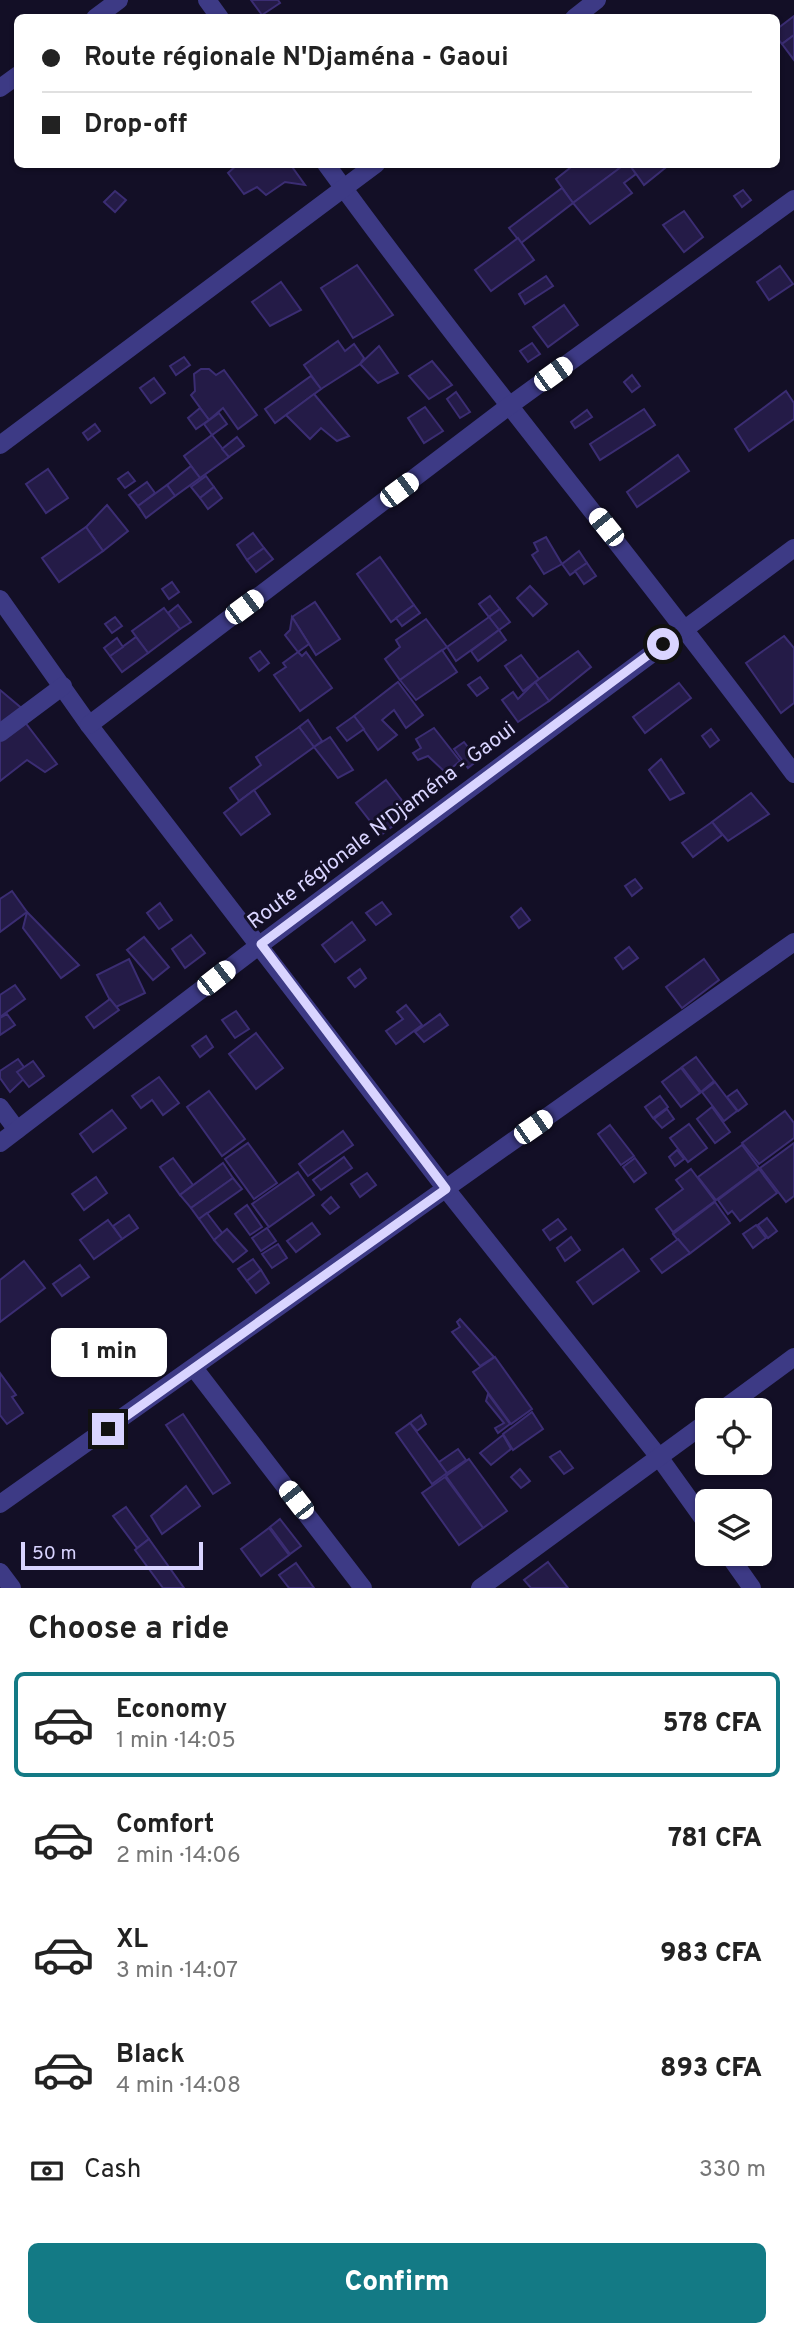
<!DOCTYPE html>
<html lang="en">
<head>
<meta charset="utf-8">
<style>
	:root { --surface:#fff; --page:#f2f2f2; --text:#222; --muted:#767676; --line:#e0e0e0; --accent:#137a85 }
	body { margin:0; font-family:Overpass,sans-serif; background:var(--page); color:var(--text); height:100vh; display:flex; flex-direction:column; font-size:26px; white-space:nowrap }
	* { box-sizing:border-box; margin:0 }
	p { font-size:23px; color:var(--muted) }
	.icon { flex:none; width:38px; height:38px; fill:none; stroke:currentColor; stroke-width:2; stroke-linecap:round; stroke-linejoin:round }
	.map { position:relative; height:1588px; overflow:hidden }
	.side { display:flex; flex-direction:column; background:var(--surface); flex:1 }
	.side>* { flex:none }
	.banner { position:absolute; left:14px; top:14px; width:766px; height:154px; border-radius:10px; box-shadow:0 2px 5px #0004; display:grid; align-content:center; height:154px; padding:0 28px; background:var(--surface) }
	.fabs { position:absolute; left:695px; top:1398px; display:grid; gap:14px }
	.fabs a { display:grid; place-items:center; width:77px; height:77px; border-radius:10px; background:var(--surface); box-shadow:0 2px 5px #0004; font-size:35px }
	.scale { position:absolute; left:21px; bottom:18px; width:182px; box-sizing:border-box; padding-left:7px; border:4px solid #d9d4ff; border-top:0; font-size:19px; line-height:24px; white-space:nowrap; color:#d9d4ff; -webkit-text-stroke:5px #130f26; paint-order:stroke }
	.end { position:absolute; width:32px; height:32px; margin:-16px; border:9px solid #d9d4ff; background:#111; box-shadow:0 0 0 4px #111 }
	.from { border-radius:50% }
	.bubble { position:absolute; height:49px; border-radius:10px; background:var(--surface); box-shadow:0 2px 5px #0004; font-size:23px; font-weight:800; line-height:49px; text-align:center }
	.car { position:absolute; width:21px; height:42px; margin:-21px -10px; border-radius:9px; box-shadow:0 0 5px 2px #0007; background:linear-gradient(#fff 24%,#345 0 40%,#fff 0 76%,#345 0 86%,#fff 0) }
	.banner b { display:flex; align-items:center; gap:24px; height:66px; font-size:26px }
	.banner b+b { border-top:2px solid var(--line) }
	.banner i { width:18px; height:18px; background:var(--text) }
	ul { padding:0; list-style:none }
	li { display:flex; align-items:center; gap:21px; height:105px; margin:0 14px 10px; padding:0 14px; border:4px solid transparent; border-radius:10px }
	li div { flex:1 }
	li b { display:block; font-size:26px }
	li em { font-style:normal; font-weight:800 }
	li.on { border-color:var(--accent) }
	li>.icon { width:63px; height:63px; stroke-width:1.5 }
	h2 { padding:0 28px; font-size:32px; line-height:84px }
	.pay { display:flex; align-items:center; gap:18px; height:77px; padding:0 28px; font-size:26px }
	.pay p { margin-inline-start:auto }
	.action { display:flex; gap:14px; margin-top:auto; padding:14px 28px }
	.action a { flex:1; height:80px; border-radius:10px; background:var(--accent); color:#fff; font-size:28px; font-weight:800; line-height:80px; text-align:center }
	.map>svg:first-child { display:block }
	.building { fill:#241b47; stroke:#3b2d73; stroke-width:2 }
	.lines { fill:none; stroke-linecap:round; stroke-linejoin:round }
	.minor { stroke:#3d3a85; stroke-width:18 }
	.route { stroke:#d9d4ff; stroke-width:9 }
	.labels { text-anchor:middle; dominant-baseline:central; stroke-width:6; stroke-linejoin:round; paint-order:stroke }
	.street-label { font-size:21px; fill:#d9d4ff; stroke:#130f26 }
</style>
</head>
<body>
<div class="map">
<svg width="794" height="1588" viewBox="0 0 794 1588">
	<rect width="100%" height="100%" fill="#130f26"/>
	<g class="building">
		<polygon points="251,0 278,0 280,3 262,15"/>
		<polygon points="794,16 794,35 782,44 777,38 777,29"/>
		<polygon points="794,35 794,60 782,44"/>
		<polygon points="238,164 290,164 305,185 285,182 266,195 257,187 244,194 228,173"/>
		<polygon points="575,164 616,164 619,169 573,203 556,179"/>
		<polygon points="625,164 629,164 636,174 624,183 632,193 590,224 573,203"/>
		<polygon points="629,164 670,164 644,185"/>
		<polygon points="562,188 573,203 521,243 509,228"/>
		<polygon points="743,190 751,200 742,207 734,196"/>
		<polygon points="115,191 126,200 115,212 104,202"/>
		<polygon points="684,211 703,237 684,252 663,225"/>
		<polygon points="518,238 534,260 491,291 475,270"/>
		<polygon points="357,265 393,315 353,338 321,288"/>
		<polygon points="780,266 793,284 769,300 757,282"/>
		<polygon points="546,276 553,286 525,304 519,294"/>
		<polygon points="281,282 301,310 270,326 252,302"/>
		<polygon points="564,305 578,325 548,347 533,327"/>
		<polygon points="338,341 345,351 354,344 364,358 360,364 321,389 304,365"/>
		<polygon points="532,343 540,354 528,362 520,351"/>
		<polygon points="379,346 398,373 378,383 360,364"/>
		<polygon points="184,357 190,365 176,375 170,366"/>
		<polygon points="432,361 452,385 429,399 409,376"/>
		<polygon points="201,369 209,369 216,375 224,370 257,415 238,429 223,408 209,420 191,395 195,391 194,374"/>
		<polygon points="632,375 640,386 632,392 624,382"/>
		<polygon points="311,376 321,389 275,423 265,409"/>
		<polygon points="154,378 165,393 151,403 140,388"/>
		<polygon points="786,391 794,403 794,419 749,451 735,429"/>
		<polygon points="456,392 470,412 460,418 447,399"/>
		<polygon points="314,394 349,436 337,441 321,428 310,439 286,415"/>
		<polygon points="425,407 443,431 424,443 408,418"/>
		<polygon points="200,408 209,420 196,429 188,418"/>
		<polygon points="644,409 655,425 600,460 590,444"/>
		<polygon points="587,410 592,417 575,428 571,422"/>
		<polygon points="219,413 227,424 212,435 204,424"/>
		<polygon points="95,424 100,431 88,440 83,433"/>
		<polygon points="212,435 229,457 200,478 184,456"/>
		<polygon points="237,437 244,446 229,457 222,449"/>
		<polygon points="678,455 689,471 637,507 627,492"/>
		<polygon points="191,466 200,478 175,496 167,485"/>
		<polygon points="48,469 68,498 46,513 26,484"/>
		<polygon points="128,472 135,481 125,488 118,479"/>
		<polygon points="206,476 214,487 200,498 191,487"/>
		<polygon points="147,482 155,493 138,506 129,495"/>
		<polygon points="167,485 175,496 146,518 138,506"/>
		<polygon points="214,487 222,498 208,509 200,498"/>
		<polygon points="107,505 128,531 103,551 86,527"/>
		<polygon points="86,527 103,551 59,582 42,558"/>
		<polygon points="253,533 264,548 247,560 237,545"/>
		<polygon points="546,537 562,564 544,574 532,555 538,551 534,543"/>
		<polygon points="264,548 273,559 256,572 247,560"/>
		<polygon points="579,551 587,563 570,575 562,564"/>
		<polygon points="380,557 414,605 391,622 357,574"/>
		<polygon points="587,563 596,576 584,584 575,571"/>
		<polygon points="172,582 179,592 169,599 162,589"/>
		<polygon points="530,586 547,604 533,616 517,598"/>
		<polygon points="490,596 500,609 489,617 479,604"/>
		<polygon points="315,602 340,639 316,655 292,617"/>
		<polygon points="178,605 191,622 180,629 168,613"/>
		<polygon points="414,605 420,613 402,626 396,618"/>
		<polygon points="164,608 180,629 148,653 132,631"/>
		<polygon points="500,609 510,622 499,630 489,617"/>
		<polygon points="115,617 122,626 112,633 105,624"/>
		<polygon points="292,617 309,644 298,652 285,635 290,630"/>
		<polygon points="489,617 499,630 456,661 447,647"/>
		<polygon points="426,619 447,647 400,680 385,659 400,647 396,640"/>
		<polygon points="499,630 506,640 478,661 471,651"/>
		<polygon points="784,636 794,648 794,703 781,713 746,663"/>
		<polygon points="136,637 148,653 122,672 110,656"/>
		<polygon points="117,638 123,647 110,656 104,648"/>
		<polygon points="442,650 457,672 416,700 400,680"/>
		<polygon points="260,651 269,663 259,671 250,658"/>
		<polygon points="578,651 591,667 549,701 535,682"/>
		<polygon points="298,652 302,656 306,652 332,688 300,711 274,675 286,667 283,663"/>
		<polygon points="521,655 539,679 523,691 505,666"/>
		<polygon points="480,677 488,688 477,696 468,685"/>
		<polygon points="398,682 423,715 406,728 394,710 382,720 397,735 378,750 354,716"/>
		<polygon points="535,682 549,701 518,722 502,700 513,692 518,699"/>
		<polygon points="679,683 691,698 645,733 633,717"/>
		<polygon points="0,690 25,711 21,717 57,764 45,772 27,760 0,781"/>
		<polygon points="354,716 364,729 347,741 337,728"/>
		<polygon points="308,720 322,741 314,747 299,727"/>
		<polygon points="299,727 314,747 239,801 230,788 261,765 256,757"/>
		<polygon points="434,728 460,761 446,773 428,756 418,760 413,753 421,748 416,739"/>
		<polygon points="711,729 719,740 710,747 702,736"/>
		<polygon points="330,737 353,770 338,778 314,747"/>
		<polygon points="464,742 478,760 468,768 454,749"/>
		<polygon points="661,759 684,793 670,800 649,770"/>
		<polygon points="386,780 411,812 381,835 356,803"/>
		<polygon points="254,790 270,814 241,835 224,813"/>
		<polygon points="751,793 769,814 728,841 712,822"/>
		<polygon points="712,822 722,835 693,857 682,843"/>
		<polygon points="635,879 642,888 632,896 625,886"/>
		<polygon points="12,891 27,912 0,932 0,899"/>
		<polygon points="382,902 391,914 376,925 366,913"/>
		<polygon points="160,903 172,920 159,929 147,913"/>
		<polygon points="521,908 530,920 519,928 511,917"/>
		<polygon points="27,912 79,965 61,978 23,928"/>
		<polygon points="352,922 365,940 335,962 322,945"/>
		<polygon points="191,935 205,953 185,968 172,949"/>
		<polygon points="144,937 169,967 153,980 127,950"/>
		<polygon points="629,947 638,958 623,969 615,958"/>
		<polygon points="129,959 145,993 114,1008 97,975"/>
		<polygon points="704,959 719,980 682,1008 666,987"/>
		<polygon points="360,969 366,978 355,987 348,978"/>
		<polygon points="15,985 25,999 0,1017 0,995"/>
		<polygon points="110,999 119,1010 94,1028 86,1017"/>
		<polygon points="406,1005 422,1025 396,1044 386,1031 403,1019 397,1012"/>
		<polygon points="236,1011 249,1029 235,1038 222,1020"/>
		<polygon points="7,1014 15,1025 0,1035 0,1018"/>
		<polygon points="440,1014 448,1025 424,1042 415,1032"/>
		<polygon points="256,1033 283,1068 256,1089 229,1054"/>
		<polygon points="206,1036 213,1047 200,1057 192,1046"/>
		<polygon points="696,1057 714,1081 701,1092 682,1067"/>
		<polygon points="18,1059 29,1074 10,1092 0,1078 0,1071"/>
		<polygon points="33,1061 44,1076 29,1087 17,1072"/>
		<polygon points="681,1068 700,1093 681,1107 662,1082"/>
		<polygon points="159,1077 179,1103 163,1115 152,1100 141,1108 132,1096"/>
		<polygon points="715,1082 737,1111 724,1121 702,1092"/>
		<polygon points="737,1090 747,1104 738,1111 727,1097"/>
		<polygon points="209,1091 245,1139 222,1156 187,1107"/>
		<polygon points="660,1096 668,1107 653,1118 645,1107"/>
		<polygon points="712,1107 730,1132 715,1143 697,1119"/>
		<polygon points="667,1109 674,1119 662,1128 654,1119"/>
		<polygon points="112,1110 126,1128 93,1152 80,1134"/>
		<polygon points="785,1111 794,1123 794,1138 759,1164 742,1143"/>
		<polygon points="689,1124 707,1148 688,1162 670,1138"/>
		<polygon points="610,1125 634,1156 621,1165 598,1134"/>
		<polygon points="343,1131 353,1145 308,1176 299,1164"/>
		<polygon points="248,1143 277,1183 254,1199 225,1159"/>
		<polygon points="794,1143 794,1196 786,1202 760,1168"/>
		<polygon points="742,1145 759,1168 716,1200 698,1177"/>
		<polygon points="677,1150 684,1159 675,1166 669,1157"/>
		<polygon points="344,1157 352,1168 321,1190 313,1180"/>
		<polygon points="173,1158 193,1185 180,1195 160,1167"/>
		<polygon points="635,1158 646,1173 634,1182 623,1167"/>
		<polygon points="223,1163 233,1178 191,1208 180,1195"/>
		<polygon points="691,1169 715,1201 673,1232 656,1209 683,1189 676,1180"/>
		<polygon points="759,1169 777,1193 740,1221 732,1211 728,1214 718,1200"/>
		<polygon points="298,1172 314,1195 269,1227 252,1204"/>
		<polygon points="367,1173 376,1185 360,1197 351,1184"/>
		<polygon points="96,1177 107,1193 84,1210 72,1194"/>
		<polygon points="233,1178 242,1189 199,1219 191,1208"/>
		<polygon points="331,1197 339,1207 330,1214 322,1205"/>
		<polygon points="715,1202 730,1223 689,1254 673,1234"/>
		<polygon points="247,1205 262,1227 250,1235 235,1214"/>
		<polygon points="207,1213 223,1234 214,1240 199,1219"/>
		<polygon points="129,1215 138,1228 122,1239 113,1226"/>
		<polygon points="767,1218 777,1231 768,1238 758,1225"/>
		<polygon points="558,1219 566,1229 550,1240 543,1230"/>
		<polygon points="108,1220 122,1239 94,1259 80,1240"/>
		<polygon points="312,1223 320,1234 296,1252 287,1241"/>
		<polygon points="756,1225 766,1238 753,1248 743,1234"/>
		<polygon points="267,1228 276,1241 261,1251 252,1238"/>
		<polygon points="227,1229 247,1251 233,1262 214,1240"/>
		<polygon points="571,1237 580,1250 565,1261 557,1248"/>
		<polygon points="678,1239 690,1253 662,1273 651,1259"/>
		<polygon points="278,1244 287,1258 272,1268 262,1254"/>
		<polygon points="623,1249 639,1271 593,1304 577,1282"/>
		<polygon points="253,1259 261,1270 247,1281 238,1269"/>
		<polygon points="24,1261 45,1288 0,1322 0,1280"/>
		<polygon points="80,1265 89,1277 62,1296 53,1284"/>
		<polygon points="261,1270 269,1283 256,1293 247,1281"/>
		<polygon points="460,1319 494,1357 480,1366 452,1332 460,1327 457,1322"/>
		<polygon points="495,1357 532,1409 511,1424 473,1372"/>
		<polygon points="0,1373 16,1395 12,1397 23,1413 7,1424 0,1415"/>
		<polygon points="488,1394 510,1424 498,1433 495,1428 504,1423 486,1401"/>
		<polygon points="532,1412 543,1429 513,1450 503,1434"/>
		<polygon points="183,1414 230,1483 213,1494 166,1425"/>
		<polygon points="421,1415 426,1424 417,1431 410,1423"/>
		<polygon points="410,1423 447,1473 432,1484 396,1433"/>
		<polygon points="503,1435 511,1449 491,1465 480,1453"/>
		<polygon points="458,1449 466,1460 447,1473 439,1462"/>
		<polygon points="560,1451 573,1468 564,1474 550,1457"/>
		<polygon points="469,1459 507,1511 483,1528 446,1476"/>
		<polygon points="520,1469 530,1481 521,1488 511,1477"/>
		<polygon points="445,1477 483,1528 459,1545 422,1493"/>
		<polygon points="186,1486 200,1506 162,1534 151,1516"/>
		<polygon points="126,1507 149,1539 137,1548 113,1516"/>
		<polygon points="280,1519 301,1546 290,1554 270,1527"/>
		<polygon points="269,1528 289,1555 261,1576 241,1549"/>
		<polygon points="149,1539 184,1588 163,1588 135,1550"/>
		<polygon points="548,1562 568,1588 531,1588 524,1580"/>
		<polygon points="296,1563 314,1588 289,1588 279,1575"/>
	</g>
	<g class="lines">
		<g class="minor">
			<polyline points="207,0 220,18"/>
			<polyline points="95,18 119,0"/>
			<polyline points="574,18 597,0"/>
			<polyline points="0,88 18,75"/>
			<path d="M 326,164 C 477,372 642,568 794,774"/>
			<polyline points="0,445 376,164"/>
			<polyline points="0,599 89,725 446,1189 659,1457 707,1524"/>
			<polyline points="89,725 509,406 794,199"/>
			<polyline points="0,733 63,686"/>
			<polyline points="0,1107 17,1130"/>
			<polyline points="0,1143 261,944 794,548"/>
			<polyline points="194,1368 363,1588"/>
			<polyline points="722,1410 794,1357"/>
			<polyline points="0,1504 794,942"/>
			<polyline points="728,1554 752,1588"/>
			<polyline points="0,1572 12,1588"/>
			<polyline points="480,1588 707,1422"/>
		</g>
	</g>
	<g class="lines">
		<polyline class="route" points="108,1429 446,1189 261,944 663,644"/>
	</g>
	<g class="labels">
		<g class="street-label">
			<text transform="translate(382 826) rotate(-37)">Route régionale N'Djaména - Gaoui</text>
		</g>
	</g>
</svg>
<div class="fabs">
<a><svg class="icon" aria-label="locate" viewBox="0 0 24 24"><circle cx="12" cy="12" r="6"/><path d="M12 2v4M12 18v4M2 12h4M18 12h4"/></svg></a>
<a><svg class="icon" aria-label="layers" viewBox="0 0 24 24"><path d="M12 4l9 5-9 5-9-5zM3 14l9 5 9-5"/></svg></a>
</div>
<div class="scale">50 m</div>
<i class="end from" style="left:663px;top:644px"></i>
<i class="end" style="left:108px;top:1429px"></i>
<div class="bubble" style="left:51px;top:1328px;width:116px">1 min</div>
<i class="car" style="left:553px;top:374px;rotate:54deg"></i>
<i class="car" style="left:399px;top:490px;rotate:53deg"></i>
<i class="car" style="left:606px;top:527px;rotate:321deg"></i>
<i class="car" style="left:244px;top:607px;rotate:53deg"></i>
<i class="car" style="left:216px;top:978px;rotate:52deg"></i>
<i class="car" style="left:533px;top:1127px;rotate:55deg"></i>
<i class="car" style="left:296px;top:1500px;rotate:322deg"></i>
<div class="banner">
<b><i class="from"></i>Route régionale N'Djaména - Gaoui</b>
<b><i></i>Drop-off</b>
</div>
</div>
<section class="side">
<h2>Choose a ride</h2>
<ul>
<li class="on"><svg class="icon" aria-label="car" viewBox="0 0 24 24"><path d="M5 17H2v-5l4-1 3-4h7l3 4 3 1v5h-3M9 17h6M6 11h13"/><circle cx="7" cy="17" r="2"/><circle cx="17" cy="17" r="2"/></svg><div><b>Economy</b><p>1 min · 14:05</p></div><em>578 CFA</em></li>
<li><svg class="icon" aria-label="car" viewBox="0 0 24 24"><path d="M5 17H2v-5l4-1 3-4h7l3 4 3 1v5h-3M9 17h6M6 11h13"/><circle cx="7" cy="17" r="2"/><circle cx="17" cy="17" r="2"/></svg><div><b>Comfort</b><p>2 min · 14:06</p></div><em>781 CFA</em></li>
<li><svg class="icon" aria-label="car" viewBox="0 0 24 24"><path d="M5 17H2v-5l4-1 3-4h7l3 4 3 1v5h-3M9 17h6M6 11h13"/><circle cx="7" cy="17" r="2"/><circle cx="17" cy="17" r="2"/></svg><div><b>XL</b><p>3 min · 14:07</p></div><em>983 CFA</em></li>
<li><svg class="icon" aria-label="car" viewBox="0 0 24 24"><path d="M5 17H2v-5l4-1 3-4h7l3 4 3 1v5h-3M9 17h6M6 11h13"/><circle cx="7" cy="17" r="2"/><circle cx="17" cy="17" r="2"/></svg><div><b>Black</b><p>4 min · 14:08</p></div><em>893 CFA</em></li>
</ul>
<div class="pay"><svg class="icon" aria-label="cash" viewBox="0 0 24 24"><path d="M3 7h18v10H3z"/><circle cx="12" cy="12" r="2"/></svg>Cash<p>330 m</p></div>
<div class="action"><a>Confirm</a></div>
</section>
</body>
</html>
